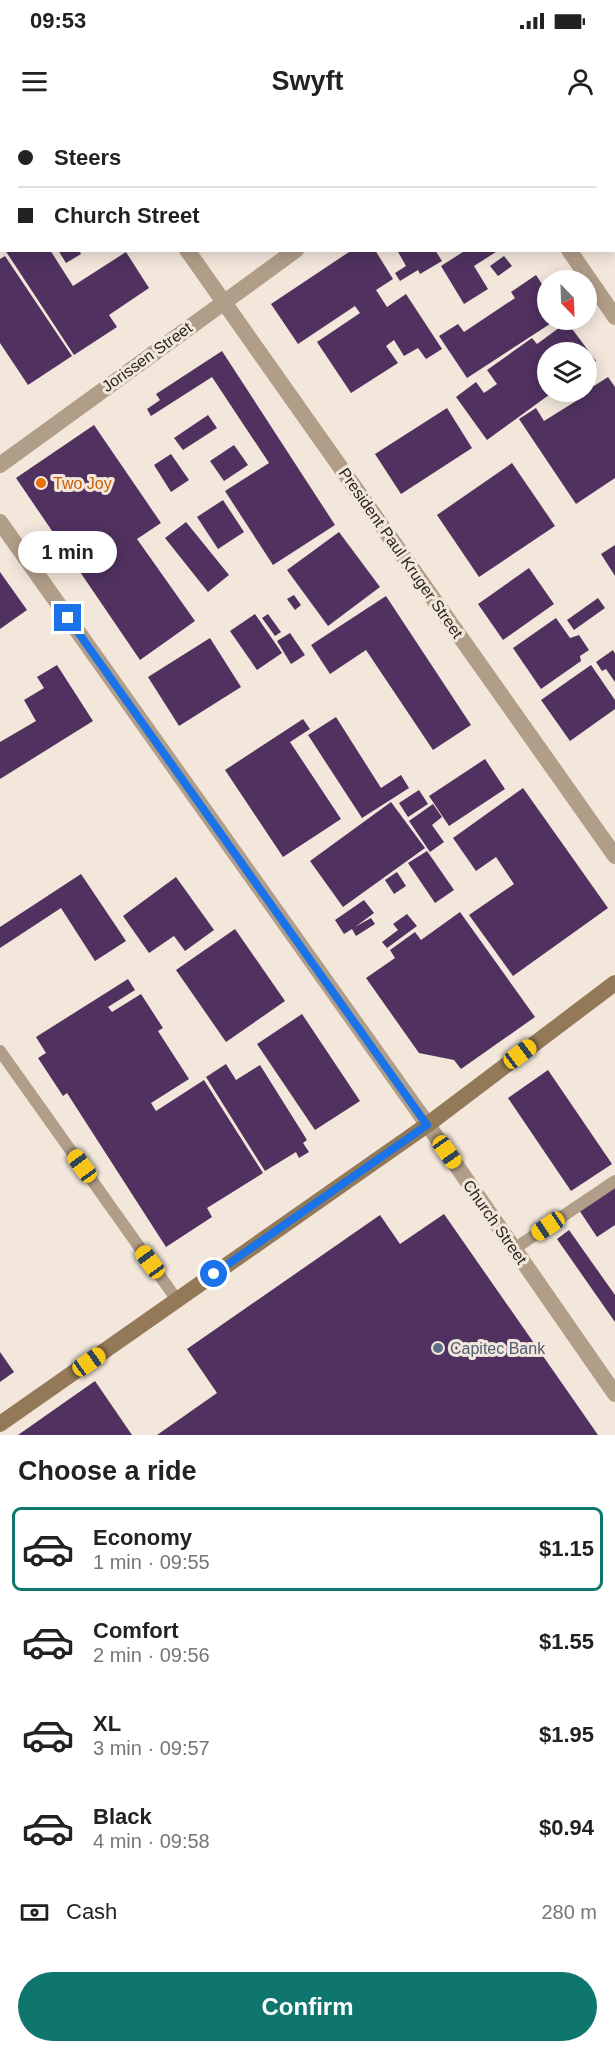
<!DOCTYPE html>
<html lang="en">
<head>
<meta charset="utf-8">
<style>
	:root { --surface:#fff; --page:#f6f6f6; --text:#222; --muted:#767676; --line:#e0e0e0; --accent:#0f766e }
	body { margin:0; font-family:Helvetica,sans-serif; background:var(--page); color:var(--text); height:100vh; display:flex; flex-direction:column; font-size:22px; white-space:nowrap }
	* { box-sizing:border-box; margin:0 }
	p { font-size:20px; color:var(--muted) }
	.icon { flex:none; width:33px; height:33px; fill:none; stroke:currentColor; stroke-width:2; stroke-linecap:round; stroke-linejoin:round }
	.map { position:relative; height:1315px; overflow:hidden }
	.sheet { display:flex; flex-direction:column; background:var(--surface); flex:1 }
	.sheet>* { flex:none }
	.banner { position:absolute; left:0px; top:0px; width:615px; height:132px; box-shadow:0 3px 15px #0003; display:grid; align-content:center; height:132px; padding:0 18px; background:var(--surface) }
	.needle { width:39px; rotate:157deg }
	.fabs { position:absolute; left:537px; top:150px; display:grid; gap:12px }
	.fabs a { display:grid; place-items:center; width:60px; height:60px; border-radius:50%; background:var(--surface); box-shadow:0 3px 15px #0003; font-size:30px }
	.end { position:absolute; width:27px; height:27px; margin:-14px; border:8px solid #1a73e8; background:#fff; box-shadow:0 0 0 3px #fff }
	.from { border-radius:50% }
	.bubble { position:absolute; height:42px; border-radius:21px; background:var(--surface); box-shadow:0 3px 15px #0003; font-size:20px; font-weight:800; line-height:42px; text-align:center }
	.car { position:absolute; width:18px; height:36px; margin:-18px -9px; border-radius:8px; box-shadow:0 0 4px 2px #0007; background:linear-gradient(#f5c518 24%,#345 0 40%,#f5c518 0 76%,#345 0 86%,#f5c518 0) }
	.banner b { display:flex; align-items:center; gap:21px; height:57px; font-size:22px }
	.banner b+b { border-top:2px solid var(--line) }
	.banner i { width:15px; height:15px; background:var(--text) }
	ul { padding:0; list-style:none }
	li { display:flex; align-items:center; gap:18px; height:84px; margin:0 12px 9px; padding:0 6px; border:3px solid transparent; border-radius:9px }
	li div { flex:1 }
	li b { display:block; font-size:22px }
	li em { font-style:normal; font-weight:800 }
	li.current { border-color:var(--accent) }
	li>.icon { width:54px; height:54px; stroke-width:1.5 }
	h2 { padding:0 18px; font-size:27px; line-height:72px }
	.pay { display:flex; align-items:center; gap:15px; height:66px; padding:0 18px; font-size:22px }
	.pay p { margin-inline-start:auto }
	.button { display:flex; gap:12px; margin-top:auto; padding:12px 18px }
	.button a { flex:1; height:69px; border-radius:36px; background:var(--accent); color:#fff; font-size:24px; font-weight:800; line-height:69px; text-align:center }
	.status { display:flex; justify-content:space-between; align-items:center; height:42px; padding:0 30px; background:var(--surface); direction:ltr }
	.status svg { height:16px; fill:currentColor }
	header { display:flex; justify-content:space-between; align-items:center; height:78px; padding:0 18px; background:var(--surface); font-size:27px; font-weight:800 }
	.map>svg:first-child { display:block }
	.building { fill:#50315f }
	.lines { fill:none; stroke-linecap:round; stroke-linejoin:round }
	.service { stroke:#b19e88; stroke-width:12 }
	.minor { stroke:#b19e88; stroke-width:16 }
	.secondary { stroke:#947959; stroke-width:16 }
	.route { stroke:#1a73e8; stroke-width:8 }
	.food-dot { fill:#e8710a; stroke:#f3e7db; stroke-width:2 }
	.service-dot { fill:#5c6f8a; stroke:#f3e7db; stroke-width:2 }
	.labels { text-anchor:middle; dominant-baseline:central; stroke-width:6; stroke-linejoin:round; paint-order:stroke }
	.street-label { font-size:16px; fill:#292520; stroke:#f3e7db }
	.food-label { font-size:16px; fill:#c56008; stroke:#f3e7db; text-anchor:start }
	.service-label { font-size:16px; fill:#4e5e75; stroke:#f3e7db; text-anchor:start }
</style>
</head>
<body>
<div class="status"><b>09:53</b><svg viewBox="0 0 49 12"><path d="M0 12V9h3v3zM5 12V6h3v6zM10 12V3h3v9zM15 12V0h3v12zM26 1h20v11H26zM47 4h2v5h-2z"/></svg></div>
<header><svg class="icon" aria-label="menu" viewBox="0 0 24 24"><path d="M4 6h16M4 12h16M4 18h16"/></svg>Swyft<svg class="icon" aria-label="person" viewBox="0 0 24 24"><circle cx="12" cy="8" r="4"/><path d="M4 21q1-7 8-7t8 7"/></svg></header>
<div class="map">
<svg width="615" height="1315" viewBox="0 0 615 1315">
	<rect width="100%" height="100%" fill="#f3e7db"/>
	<g class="building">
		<polygon points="5,130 50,130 73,166 126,132 149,168 109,195 117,207 74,235"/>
		<polygon points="58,130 79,130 81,134 66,143"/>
		<polygon points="352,130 375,130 393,159 376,170 387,187 406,174 442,229 426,239 418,228 404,236 394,220 386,226 398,243 351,273 317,222 360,193 355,186 298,224 271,184"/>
		<polygon points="397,130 435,130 442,141 420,154 418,150 400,161 395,153 406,146"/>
		<polygon points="466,130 499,130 474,146 488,169 464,184 441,146"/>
		<polygon points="5,136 72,236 28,265 0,223 0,139"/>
		<polygon points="504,136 512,146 498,156 490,146"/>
		<polygon points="536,155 548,173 548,200 556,200 467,258 439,216 458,204 464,212 515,178 511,172"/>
		<polygon points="567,202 596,241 586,248 586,232 548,232 548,272 553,272 487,320 456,277 476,262 484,273 497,264 487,250 532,218 537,224"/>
		<polygon points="222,231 335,405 273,445 225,371 269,343 212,257 151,296 147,289 160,280 156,274"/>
		<polygon points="586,254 594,266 608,257 615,267 615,358 576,384 519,299 536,288 544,301 581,278 577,272 586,272"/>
		<polygon points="447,288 472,328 401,374 375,334"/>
		<polygon points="208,295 217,308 183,330 174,318"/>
		<polygon points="94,305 161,403 137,419 195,501 140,540 16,358"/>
		<polygon points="234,325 248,345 224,361 210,341"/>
		<polygon points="171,334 189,360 171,372 154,345"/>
		<polygon points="512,343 555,406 479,457 437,395"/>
		<polygon points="223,380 244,412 218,429 197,397"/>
		<polygon points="186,402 229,455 208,472 165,418"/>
		<polygon points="339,412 380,467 328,506 287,450"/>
		<polygon points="615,425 615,456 601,434"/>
		<polygon points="529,448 554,484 503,520 478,484"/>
		<polygon points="0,452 27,490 0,509"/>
		<polygon points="294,475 301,485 295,490 287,479"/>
		<polygon points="386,476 471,605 433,630 366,530 330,554 311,525"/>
		<polygon points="598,478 605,488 574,510 567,500"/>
		<polygon points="255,494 282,533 257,550 230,511"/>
		<polygon points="268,494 281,512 275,516 262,498"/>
		<polygon points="556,498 570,518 579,515 589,530 580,536 581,541 541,569 513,528"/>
		<polygon points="290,513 305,535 291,544 277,521"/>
		<polygon points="210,518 241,567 179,606 148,557"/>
		<polygon points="613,530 615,534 615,562 606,549 602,551 596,542"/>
		<polygon points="57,545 93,601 0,659 0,622 36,601 24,580 44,568 37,557"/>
		<polygon points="591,545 615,580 615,589 570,621 541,580"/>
		<polygon points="336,597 381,668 401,655 409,668 362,698 308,615"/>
		<polygon points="303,599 310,609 290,622 341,699 283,737 225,650"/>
		<polygon points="485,639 505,669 449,706 429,676"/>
		<polygon points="523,668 608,788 513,856 469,795 514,764 496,737 476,751 453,718"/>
		<polygon points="419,670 428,684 408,697 399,683"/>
		<polygon points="391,682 425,728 343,787 310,741"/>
		<polygon points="433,684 442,697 432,705 444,722 430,732 409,701"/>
		<polygon points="427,731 454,770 435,783 408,743"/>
		<polygon points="397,752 406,766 394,774 385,760"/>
		<polygon points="81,754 126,821 95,841 61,788 0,828 0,807"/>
		<polygon points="176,757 214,810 185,831 174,816 149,833 123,796"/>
		<polygon points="364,780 374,793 355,807 371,798 375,804 356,816 352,809 344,814 335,800"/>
		<polygon points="460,792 535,897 461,949 454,940 419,933 366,858 395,838 390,830 415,812 421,820"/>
		<polygon points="407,794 417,806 387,828 382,822 398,810 393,804"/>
		<polygon points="235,809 285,881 226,922 176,850"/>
		<polygon points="128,859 135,870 108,887 112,892 141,874 163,908 158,911 189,959 151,983 156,991 204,960 263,1053 207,1088 212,1097 166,1127 67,973 63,976 38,938 46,933 36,917"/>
		<polygon points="302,894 360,981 315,1010 257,924"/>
		<polygon points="226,944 236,960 260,945 307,1020 303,1023 309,1032 299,1038 296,1032 265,1051 206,957"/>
		<polygon points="548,950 612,1044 571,1071 508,978"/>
		<polygon points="615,1057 615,1105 597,1117 575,1084"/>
		<polygon points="444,1094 598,1315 157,1315 217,1273 187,1229 380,1095 400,1124"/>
		<polygon points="569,1110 615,1175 615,1202 557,1119"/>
		<polygon points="0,1232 14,1252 0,1262"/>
		<polygon points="95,1261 132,1315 18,1315"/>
	</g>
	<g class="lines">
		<g class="service">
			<polyline points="0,931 177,1180"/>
			<polyline points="514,1129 615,1061"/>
		</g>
		<g class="minor">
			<polyline points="97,0 98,2"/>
			<polyline points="480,2 482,0"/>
			<polyline points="187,130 615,736"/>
			<polyline points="569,130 615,197"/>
			<polyline points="0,345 296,130"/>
			<polyline points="0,402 447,1032 615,1274"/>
		</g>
		<polyline class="secondary" points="0,1304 427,1005 615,863"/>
	</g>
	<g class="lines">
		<polyline class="route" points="68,498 427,1005 214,1154"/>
	</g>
	<circle class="food-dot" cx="41" cy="363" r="6"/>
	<circle class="service-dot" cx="438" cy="1228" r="6"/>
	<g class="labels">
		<g class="street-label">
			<text transform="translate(147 237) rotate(-36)">Jorissen Street</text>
			<text transform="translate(401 433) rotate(55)">President Paul Kruger Street</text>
			<text transform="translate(495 1102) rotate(55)">Church Street</text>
		</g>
		<g class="food-label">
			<text x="53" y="363">Two Joy</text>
		</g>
		<g class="service-label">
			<text x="450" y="1228">Capitec Bank</text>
		</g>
	</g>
</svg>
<div class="fabs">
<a><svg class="needle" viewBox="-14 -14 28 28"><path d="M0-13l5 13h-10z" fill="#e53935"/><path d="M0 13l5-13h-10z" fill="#767676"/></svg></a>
<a><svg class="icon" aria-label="layers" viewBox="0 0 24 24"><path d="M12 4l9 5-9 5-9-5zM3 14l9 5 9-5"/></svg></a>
</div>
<i class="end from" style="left:214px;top:1154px"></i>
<i class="end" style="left:68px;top:498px"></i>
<div class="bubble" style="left:18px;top:411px;width:99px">1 min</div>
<i class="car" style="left:520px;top:934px;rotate:53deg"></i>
<i class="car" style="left:447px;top:1032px;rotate:145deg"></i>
<i class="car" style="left:82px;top:1046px;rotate:324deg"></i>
<i class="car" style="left:548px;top:1106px;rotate:236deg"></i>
<i class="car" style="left:150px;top:1142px;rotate:324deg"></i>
<i class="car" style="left:89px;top:1242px;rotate:55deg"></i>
<div class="banner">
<b><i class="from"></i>Steers</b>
<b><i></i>Church Street</b>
</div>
</div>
<section class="sheet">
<h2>Choose a ride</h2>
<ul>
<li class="current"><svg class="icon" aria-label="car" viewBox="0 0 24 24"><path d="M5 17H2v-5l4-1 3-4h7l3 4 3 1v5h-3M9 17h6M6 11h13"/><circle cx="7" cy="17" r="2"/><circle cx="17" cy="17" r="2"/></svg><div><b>Economy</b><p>1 min · 09:55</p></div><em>$1.15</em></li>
<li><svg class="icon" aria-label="car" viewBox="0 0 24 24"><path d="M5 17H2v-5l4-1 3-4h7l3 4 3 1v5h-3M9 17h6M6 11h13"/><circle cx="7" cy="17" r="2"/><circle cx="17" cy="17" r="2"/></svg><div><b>Comfort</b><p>2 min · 09:56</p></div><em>$1.55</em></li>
<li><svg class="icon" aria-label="car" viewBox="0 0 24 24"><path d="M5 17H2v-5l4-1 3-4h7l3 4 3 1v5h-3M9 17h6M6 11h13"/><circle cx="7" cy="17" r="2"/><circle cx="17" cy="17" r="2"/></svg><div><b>XL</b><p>3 min · 09:57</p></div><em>$1.95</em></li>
<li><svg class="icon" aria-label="car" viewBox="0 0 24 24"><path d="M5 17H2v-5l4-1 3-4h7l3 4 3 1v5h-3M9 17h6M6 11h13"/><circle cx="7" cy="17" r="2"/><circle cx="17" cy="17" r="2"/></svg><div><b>Black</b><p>4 min · 09:58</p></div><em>$0.94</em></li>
</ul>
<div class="pay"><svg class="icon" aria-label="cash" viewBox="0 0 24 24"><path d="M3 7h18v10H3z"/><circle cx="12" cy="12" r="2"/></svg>Cash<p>280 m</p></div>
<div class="button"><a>Confirm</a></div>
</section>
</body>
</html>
